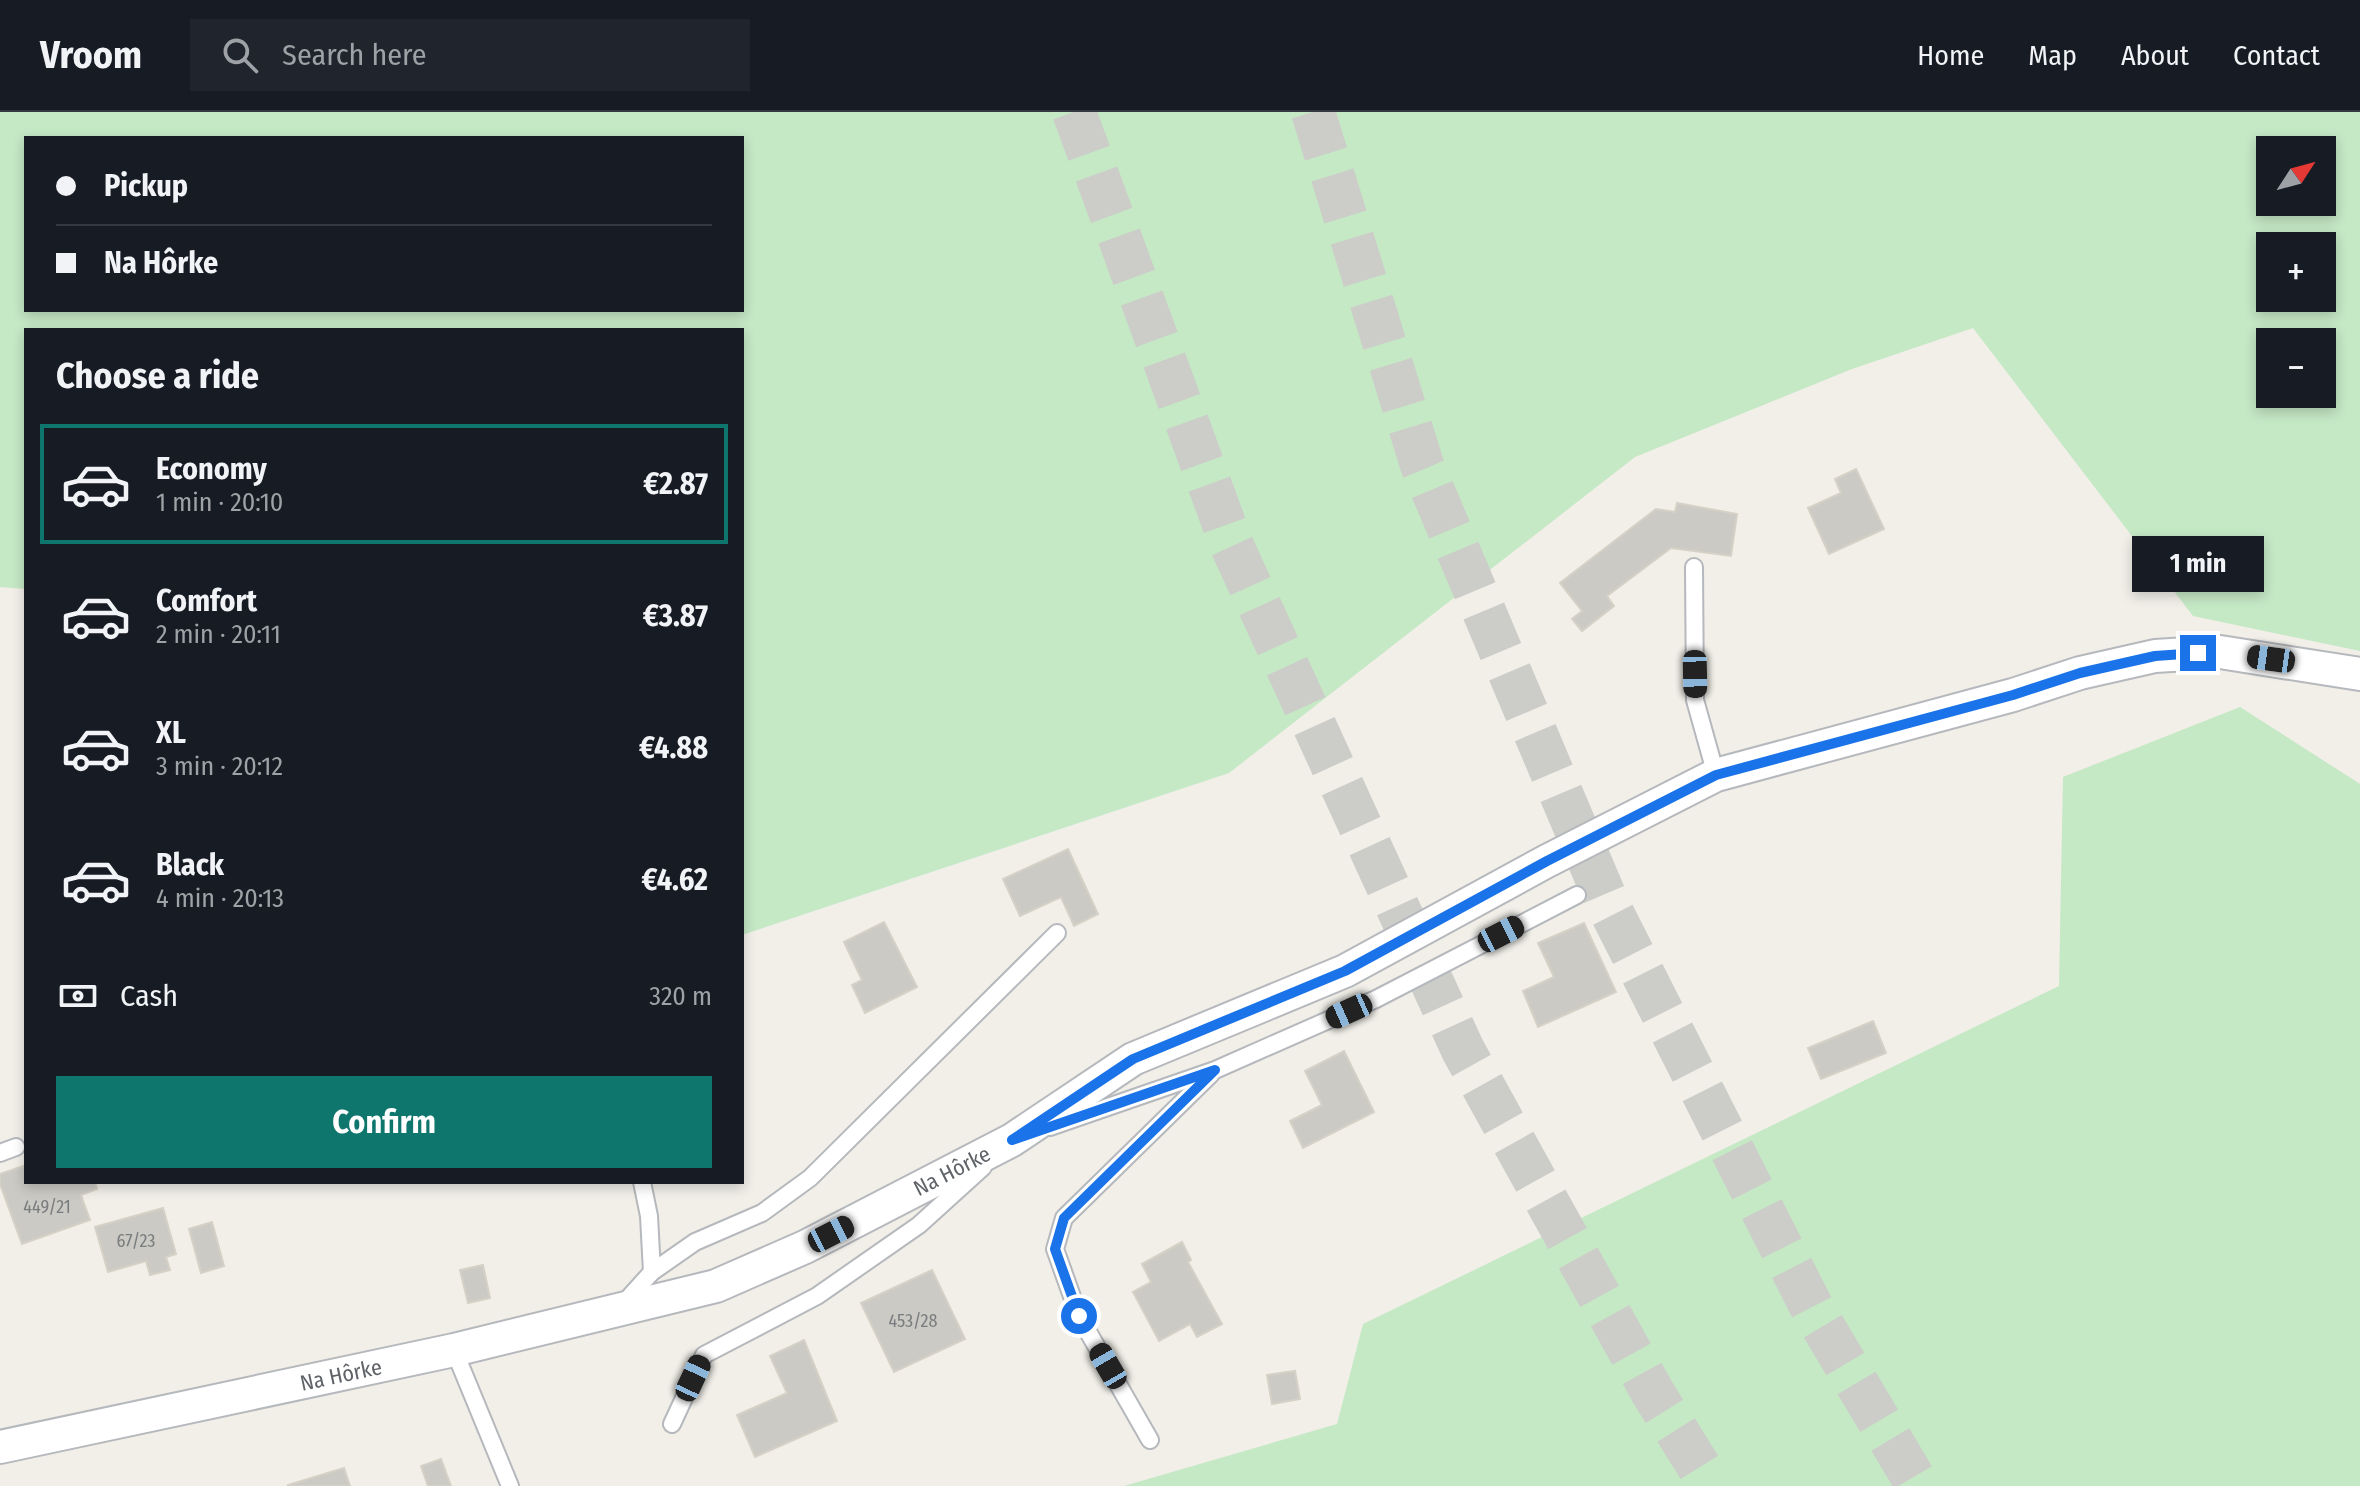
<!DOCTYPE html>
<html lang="en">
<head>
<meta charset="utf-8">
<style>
	:root { --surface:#171b24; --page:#20242c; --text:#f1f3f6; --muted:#9ea1a6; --line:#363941; --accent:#0f766e }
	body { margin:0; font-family:"Fira Sans Condensed",sans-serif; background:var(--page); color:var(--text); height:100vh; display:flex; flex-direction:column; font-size:30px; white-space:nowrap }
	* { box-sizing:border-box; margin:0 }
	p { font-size:26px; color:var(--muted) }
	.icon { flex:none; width:44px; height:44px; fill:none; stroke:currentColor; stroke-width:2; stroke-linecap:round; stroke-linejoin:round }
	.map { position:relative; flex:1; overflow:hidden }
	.panel { position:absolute; left:24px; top:216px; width:720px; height:856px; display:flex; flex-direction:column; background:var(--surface); border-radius:0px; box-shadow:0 4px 12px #0003 }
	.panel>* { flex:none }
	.hud { position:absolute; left:24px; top:24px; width:720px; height:176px; border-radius:0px; box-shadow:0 4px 12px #0003; display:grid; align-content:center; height:176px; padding:0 32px; background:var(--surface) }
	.needle { width:52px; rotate:54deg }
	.buttons { position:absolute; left:2256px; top:24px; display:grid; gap:16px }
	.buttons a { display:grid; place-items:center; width:80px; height:80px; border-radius:0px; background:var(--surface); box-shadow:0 4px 12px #0003; font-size:40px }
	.end { position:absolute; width:36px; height:36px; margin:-18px; border:10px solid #1a73e8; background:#fff; box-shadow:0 0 0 4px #fff }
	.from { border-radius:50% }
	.bubble { position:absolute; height:56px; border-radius:0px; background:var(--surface); box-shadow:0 4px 12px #0003; font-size:26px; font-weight:700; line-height:56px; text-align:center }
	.car { position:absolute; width:24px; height:48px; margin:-24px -12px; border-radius:10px; box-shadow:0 0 6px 2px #0007; background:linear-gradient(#222 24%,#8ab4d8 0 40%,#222 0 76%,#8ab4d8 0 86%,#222 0) }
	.hud b { display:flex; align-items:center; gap:28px; height:76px; font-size:30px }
	.hud b+b { border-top:2px solid var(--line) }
	.hud i { width:20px; height:20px; background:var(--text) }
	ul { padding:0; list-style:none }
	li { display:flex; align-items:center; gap:24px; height:120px; margin:0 16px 12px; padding:0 16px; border:4px solid transparent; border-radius:0px }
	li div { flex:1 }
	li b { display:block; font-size:30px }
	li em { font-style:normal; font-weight:700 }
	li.active { border-color:var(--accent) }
	li>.icon { width:72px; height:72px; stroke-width:1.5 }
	h2 { padding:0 32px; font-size:36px; line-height:96px }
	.pay { display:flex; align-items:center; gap:20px; height:88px; padding:0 32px; font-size:30px }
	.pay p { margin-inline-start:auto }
	.primary-button { display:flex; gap:16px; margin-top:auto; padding:16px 32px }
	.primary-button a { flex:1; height:92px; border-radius:0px; background:var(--accent); color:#fff; font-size:32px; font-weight:700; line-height:92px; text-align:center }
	header { display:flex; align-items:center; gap:48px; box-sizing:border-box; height:112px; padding:0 40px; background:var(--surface); border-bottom:2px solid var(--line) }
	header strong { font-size:38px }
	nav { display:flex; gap:44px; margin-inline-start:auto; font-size:28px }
	.search { width:560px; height:72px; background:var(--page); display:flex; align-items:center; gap:20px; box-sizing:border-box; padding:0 28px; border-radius:0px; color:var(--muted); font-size:30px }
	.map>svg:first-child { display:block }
	.green { fill:#c5e8c5; fill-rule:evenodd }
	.building { fill:#cccac5; stroke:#d6d1c6; stroke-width:2 }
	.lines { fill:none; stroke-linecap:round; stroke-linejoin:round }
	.highway-tunnel { stroke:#ccccc8; stroke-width:44; stroke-dasharray:44 22; stroke-linecap:butt }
	.lane-casing { stroke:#b5b8bc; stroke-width:20 }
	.street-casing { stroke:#b5b8bc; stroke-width:36 }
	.lane { stroke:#fff; stroke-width:16 }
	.street { stroke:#fff; stroke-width:32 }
	.route { stroke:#1a73e8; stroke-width:10 }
	.labels { text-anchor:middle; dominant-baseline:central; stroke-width:6; stroke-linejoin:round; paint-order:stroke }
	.number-label { font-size:18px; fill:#7a7d7f }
	.street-label { font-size:22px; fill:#5f6368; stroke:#fff }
</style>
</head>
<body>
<header>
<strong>Vroom</strong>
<div class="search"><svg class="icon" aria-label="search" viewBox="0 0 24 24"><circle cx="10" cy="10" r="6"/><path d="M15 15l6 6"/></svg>Search here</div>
<nav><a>Home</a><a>Map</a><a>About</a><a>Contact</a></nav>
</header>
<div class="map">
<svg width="2360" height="1374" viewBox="0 0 2360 1374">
	<rect width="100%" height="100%" fill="#f1efe8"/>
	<g class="green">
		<path d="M 0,0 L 2360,0 L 2360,539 L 2193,504 L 1973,216 L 1852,257 L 1635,345 L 1229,661 L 742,823 L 742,218 L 26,218 L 26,477 L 0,475 ZM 742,26 L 742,198 L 26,198 L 26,26 ZM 2322,38 L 2322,90 L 2270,90 L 2270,38 ZM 2270,134 L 2322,134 L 2322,186 L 2270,186 ZM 2322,230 L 2322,282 L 2270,282 L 2270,230 Z"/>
		<polygon points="2240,595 2360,672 2360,1374 1124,1374 1337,1312 1363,1212 2059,874 2063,665"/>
	</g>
	<g class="building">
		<polygon points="1856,357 1884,417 1829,442 1808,396 1841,381 1835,367"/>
		<polygon points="1677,391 1737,402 1731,444 1671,436 1607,484 1614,494 1582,519 1572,507 1582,499 1560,471 1656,397 1675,400"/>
		<polygon points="1068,737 1098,802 1074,814 1061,785 1020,804 1003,767"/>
		<polygon points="884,810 917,875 865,901 852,873 862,868 844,830"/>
		<polygon points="1584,811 1616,880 1538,915 1523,879 1554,865 1538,831"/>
		<polygon points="1873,909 1886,941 1821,967 1808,936"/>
		<polygon points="1344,939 1374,1000 1303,1036 1290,1009 1322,993 1305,959"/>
		<polygon points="26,1053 26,1070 95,1070 97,1077 81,1083 90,1108 22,1132 0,1072 0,1062"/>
		<polygon points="163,1096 176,1142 166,1145 170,1158 150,1163 146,1149 108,1160 95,1115"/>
		<polygon points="212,1110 224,1154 201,1161 189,1117"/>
		<polygon points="1182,1130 1191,1148 1188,1150 1222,1212 1197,1225 1190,1212 1159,1229 1133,1180 1151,1170 1142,1152"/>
		<polygon points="483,1153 490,1186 468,1191 460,1158"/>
		<polygon points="932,1158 965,1227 894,1260 861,1191"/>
		<polygon points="804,1228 837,1309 755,1345 737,1303 787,1281 770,1244"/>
		<polygon points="1295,1259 1300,1287 1272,1292 1267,1263"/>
		<polygon points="441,1347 451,1374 428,1374 421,1354"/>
		<polygon points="344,1356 350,1374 288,1374 288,1373"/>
	</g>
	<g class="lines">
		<g class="highway-tunnel">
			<polyline points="1074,0 1232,434 1463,938 1653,1281 1711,1374"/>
			<polyline points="1313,0 1422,353 1609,795 1812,1196 1918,1374"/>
		</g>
		<defs>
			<g id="lane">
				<polyline points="1694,455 1695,588 1716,663"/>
				<polyline points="1050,1015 1215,958 1376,887 1577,783"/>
				<polyline points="0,1041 16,1035"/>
				<polyline points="642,1070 649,1104 652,1160"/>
				<polyline points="624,1191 652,1160 695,1130 762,1101 810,1066 1057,821"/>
				<polyline points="454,1238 510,1374"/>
				<polyline points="672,1312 704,1243 817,1184 919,1113 983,1055"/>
				<polyline points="1150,1328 1079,1204 1055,1137 1064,1106 1211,962"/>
			</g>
			<polyline id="street" points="0,1335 454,1238 716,1174 805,1135 1012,1028 1133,947 1345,859 1547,749 1716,663 2013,583 2080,561 2155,544 2220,540 2360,562"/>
		</defs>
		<use href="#lane" class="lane-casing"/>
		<use href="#street" class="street-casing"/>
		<use href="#lane" class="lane"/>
		<use href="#street" class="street"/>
	</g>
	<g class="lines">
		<polyline class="route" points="1079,1204 1055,1137 1064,1106 1215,958 1012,1028 1133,947 1345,859 1547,749 1716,663 2013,583 2080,561 2155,544 2198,541"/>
	</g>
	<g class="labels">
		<g class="number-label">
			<text x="47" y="1095">449/21</text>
			<text x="136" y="1129">67/23</text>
			<text x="913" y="1209">453/28</text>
		</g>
		<g class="street-label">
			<text transform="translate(952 1059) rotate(-27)">Na Hôrke</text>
			<text transform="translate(341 1263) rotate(-12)">Na Hôrke</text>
		</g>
	</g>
</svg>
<div class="buttons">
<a><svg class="needle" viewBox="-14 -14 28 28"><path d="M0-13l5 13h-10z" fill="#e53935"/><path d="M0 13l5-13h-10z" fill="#9ea1a6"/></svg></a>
<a>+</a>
<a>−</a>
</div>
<i class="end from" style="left:1079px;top:1204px"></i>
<i class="end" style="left:2198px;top:541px"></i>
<div class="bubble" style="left:2132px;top:424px;width:132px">1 min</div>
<i class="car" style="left:2271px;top:547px;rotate:278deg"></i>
<i class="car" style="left:1695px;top:562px;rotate:179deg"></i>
<i class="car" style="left:1501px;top:822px;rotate:63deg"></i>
<i class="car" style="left:1349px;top:899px;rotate:246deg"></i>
<i class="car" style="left:831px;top:1122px;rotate:63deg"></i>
<i class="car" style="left:1108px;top:1254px;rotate:330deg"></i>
<i class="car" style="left:693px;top:1266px;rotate:25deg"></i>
<div class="hud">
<b><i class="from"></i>Pickup</b>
<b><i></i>Na Hôrke</b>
</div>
<section class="panel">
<h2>Choose a ride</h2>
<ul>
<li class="active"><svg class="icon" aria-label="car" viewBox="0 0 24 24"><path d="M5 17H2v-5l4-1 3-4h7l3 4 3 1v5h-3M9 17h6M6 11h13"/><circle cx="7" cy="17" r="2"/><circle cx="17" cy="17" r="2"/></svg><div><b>Economy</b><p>1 min · 20:10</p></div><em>€2.87</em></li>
<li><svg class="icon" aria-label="car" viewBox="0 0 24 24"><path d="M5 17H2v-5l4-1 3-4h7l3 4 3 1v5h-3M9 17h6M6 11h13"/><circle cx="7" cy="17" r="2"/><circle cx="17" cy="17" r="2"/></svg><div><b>Comfort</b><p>2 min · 20:11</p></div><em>€3.87</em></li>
<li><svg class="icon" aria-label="car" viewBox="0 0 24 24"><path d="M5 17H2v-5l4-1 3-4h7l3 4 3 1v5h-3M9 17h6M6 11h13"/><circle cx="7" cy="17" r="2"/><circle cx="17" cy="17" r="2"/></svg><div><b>XL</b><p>3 min · 20:12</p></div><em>€4.88</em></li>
<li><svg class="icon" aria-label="car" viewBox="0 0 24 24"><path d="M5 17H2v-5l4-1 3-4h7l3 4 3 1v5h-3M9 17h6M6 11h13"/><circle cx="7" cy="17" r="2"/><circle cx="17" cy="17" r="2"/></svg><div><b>Black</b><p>4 min · 20:13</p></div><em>€4.62</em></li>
</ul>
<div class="pay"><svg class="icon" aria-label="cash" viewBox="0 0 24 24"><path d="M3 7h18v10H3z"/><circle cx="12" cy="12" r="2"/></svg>Cash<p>320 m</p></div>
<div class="primary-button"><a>Confirm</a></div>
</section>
</div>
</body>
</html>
